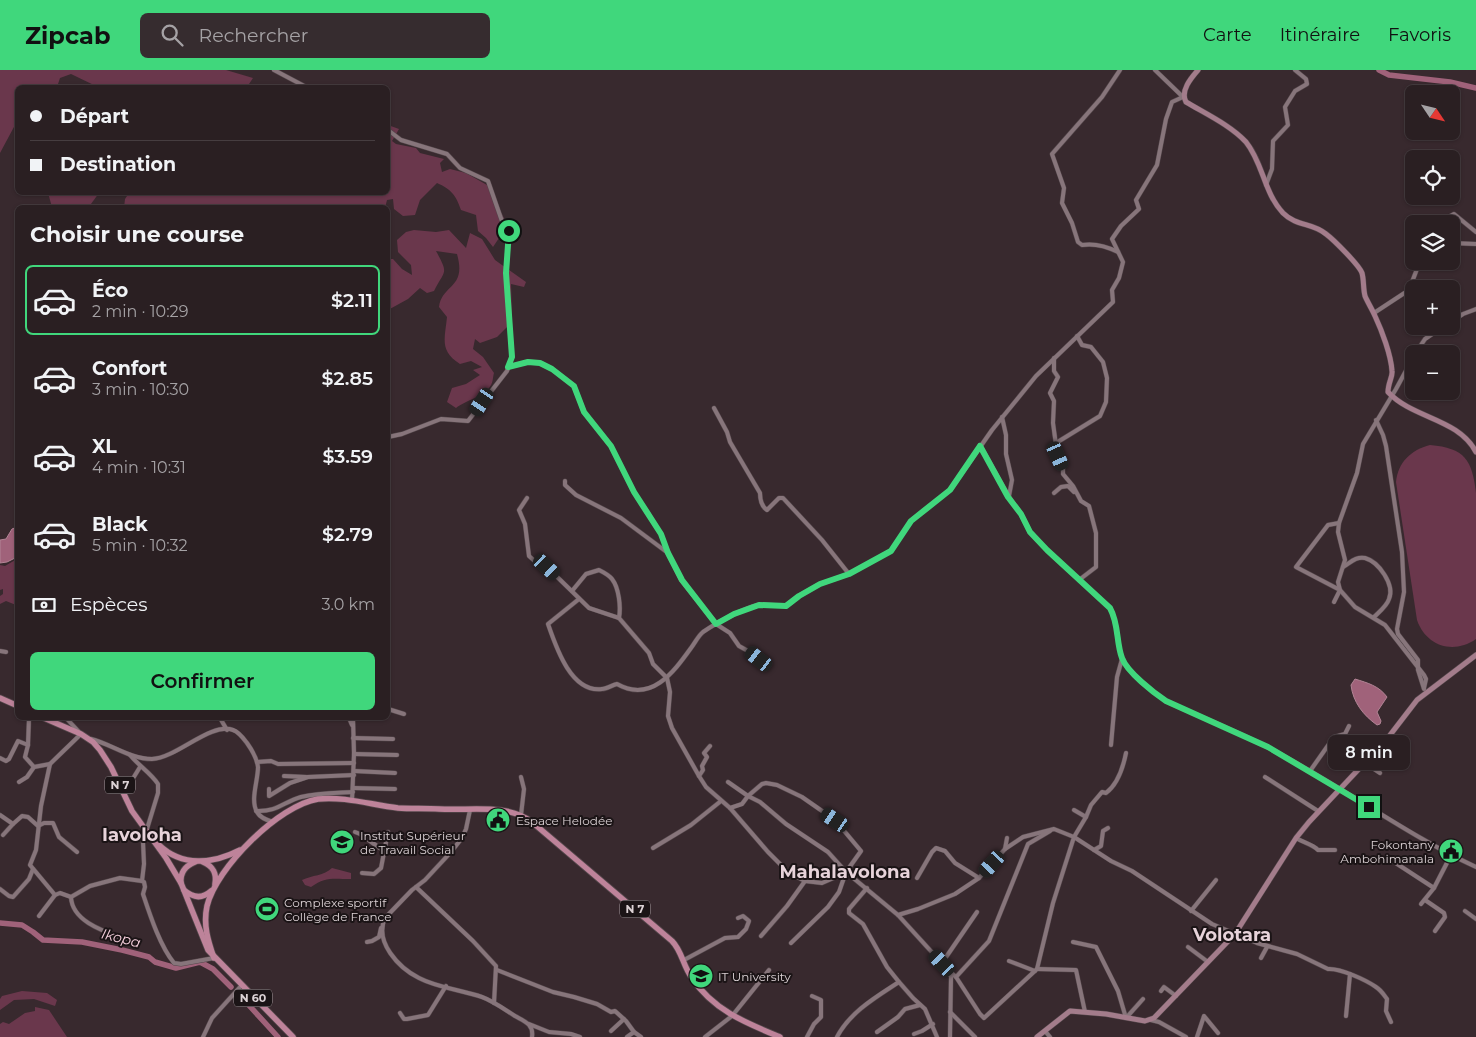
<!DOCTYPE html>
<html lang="fr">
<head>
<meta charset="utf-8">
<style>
	:root { --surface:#2a1f22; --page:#362c2f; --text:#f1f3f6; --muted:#a5a2a5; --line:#463d40; --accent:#40d77c }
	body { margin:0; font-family:Montserrat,sans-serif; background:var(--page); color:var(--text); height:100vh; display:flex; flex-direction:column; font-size:19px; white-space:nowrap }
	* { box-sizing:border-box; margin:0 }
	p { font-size:16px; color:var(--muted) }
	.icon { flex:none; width:28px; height:28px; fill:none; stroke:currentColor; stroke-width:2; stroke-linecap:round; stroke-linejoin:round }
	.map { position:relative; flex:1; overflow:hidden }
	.details { position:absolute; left:15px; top:135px; width:375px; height:515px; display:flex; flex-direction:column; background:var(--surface); border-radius:8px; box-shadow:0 1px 4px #0004,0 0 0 1px var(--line) }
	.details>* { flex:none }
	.hud { position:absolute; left:15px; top:15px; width:375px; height:110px; border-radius:8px; box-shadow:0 1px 4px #0004,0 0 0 1px var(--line); display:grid; align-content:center; height:110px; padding:0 15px; background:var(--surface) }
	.needle { width:32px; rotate:125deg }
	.tools { position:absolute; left:1405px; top:15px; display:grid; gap:10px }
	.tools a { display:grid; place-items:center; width:55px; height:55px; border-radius:8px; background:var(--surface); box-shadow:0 1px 4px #0004,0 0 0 1px var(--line); font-size:25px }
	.end { position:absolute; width:22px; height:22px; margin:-11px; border:6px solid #40d77c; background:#111; box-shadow:0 0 0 2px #111 }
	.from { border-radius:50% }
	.bubble { position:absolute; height:35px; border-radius:8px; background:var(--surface); box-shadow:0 1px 4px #0004,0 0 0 1px var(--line); font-size:16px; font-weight:600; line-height:35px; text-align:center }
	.car { position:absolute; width:15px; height:30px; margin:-15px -8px; border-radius:6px; box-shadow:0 0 4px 1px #0007; background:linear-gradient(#222 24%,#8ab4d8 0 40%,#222 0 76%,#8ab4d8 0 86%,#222 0) }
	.hud b { display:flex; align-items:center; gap:18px; height:48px; font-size:19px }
	.hud b+b { border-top:1px solid var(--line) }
	.hud i { width:12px; height:12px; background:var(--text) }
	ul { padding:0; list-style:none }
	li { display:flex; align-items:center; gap:15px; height:70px; margin:0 10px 8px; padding:0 5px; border:2px solid transparent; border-radius:8px }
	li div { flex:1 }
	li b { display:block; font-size:19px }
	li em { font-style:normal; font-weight:600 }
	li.selected { border-color:var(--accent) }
	li>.icon { width:45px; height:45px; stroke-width:1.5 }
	h2 { padding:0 15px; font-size:22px; line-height:60px }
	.pay { display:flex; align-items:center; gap:12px; height:55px; padding:0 15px; font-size:19px }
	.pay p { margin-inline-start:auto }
	.cta { display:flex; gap:10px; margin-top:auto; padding:10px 15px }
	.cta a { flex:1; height:58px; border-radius:8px; background:var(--accent); color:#111; font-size:20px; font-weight:600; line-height:58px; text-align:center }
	header { display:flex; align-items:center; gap:30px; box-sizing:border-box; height:70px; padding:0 25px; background:var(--accent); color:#111 }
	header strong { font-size:24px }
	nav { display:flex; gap:28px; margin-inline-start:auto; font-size:18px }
	.search { width:350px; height:45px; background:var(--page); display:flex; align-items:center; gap:12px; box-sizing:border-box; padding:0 18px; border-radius:8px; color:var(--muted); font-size:19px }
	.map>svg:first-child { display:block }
	.green { fill:#6a374c }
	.water { fill:#a0627a; stroke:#b28495 }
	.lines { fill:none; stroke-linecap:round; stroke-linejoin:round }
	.river { stroke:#a0627a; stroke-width:5.5 }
	.street-casing { stroke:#54474b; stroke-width:5 }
	.secondary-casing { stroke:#54474b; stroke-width:6 }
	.primary-casing { stroke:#54474b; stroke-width:7 }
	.street { stroke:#87757b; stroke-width:4 }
	.secondary { stroke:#a37c8b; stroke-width:5 }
	.primary { stroke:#be839a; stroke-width:5.5 }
	.route { stroke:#40d77c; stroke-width:6 }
	.labels { text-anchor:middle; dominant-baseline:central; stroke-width:4; stroke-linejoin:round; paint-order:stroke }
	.shield { fill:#1b1416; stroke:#a2999c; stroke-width:1 }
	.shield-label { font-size:11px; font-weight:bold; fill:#dcd2d5 }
	.poi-label { font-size:12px; fill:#dcd2d5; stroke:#1b1416; text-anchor:start }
	.water-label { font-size:14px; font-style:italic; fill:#fad3e0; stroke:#1b1416 }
	.district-label { font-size:18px; font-weight:bold; fill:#e7d3da; stroke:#1b1416 }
</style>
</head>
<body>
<header>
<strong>Zipcab</strong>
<div class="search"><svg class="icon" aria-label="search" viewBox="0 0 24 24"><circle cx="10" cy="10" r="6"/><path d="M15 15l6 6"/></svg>Rechercher</div>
<nav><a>Carte</a><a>Itinéraire</a><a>Favoris</a></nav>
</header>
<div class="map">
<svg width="1476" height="967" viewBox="0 0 1476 967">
	<rect width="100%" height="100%" fill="#38292e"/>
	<g class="green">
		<polygon points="0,0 226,0 253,8 247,17 98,17 71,4 60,8 57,17 18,18 17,56 15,55 0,83"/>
		<path d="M 388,55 L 399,59 L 392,71 L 396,74 L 416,78 L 420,83 L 444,89 L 440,93 L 442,102 L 450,99 L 466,103 L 487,115 L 504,148 L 507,164 L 498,162 L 499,168 L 493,177 L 486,168 L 478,161 L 476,145 L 461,140 C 456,125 451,119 437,113 L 420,130 L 415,145 L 403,146 L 394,139 L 393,129 L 387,130 L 385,138 L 124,138 L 125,129 L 129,123 L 388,122 Z"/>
		<polygon points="48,123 48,122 99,123 88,138 52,137"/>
		<path d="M 414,160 L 436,162 L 449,160 L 466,178 L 470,163 L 482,169 L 495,190 L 526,212 L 524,217 L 511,214 L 512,252 L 497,267 L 480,273 L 475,269 L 473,279 L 483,287 L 494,303 C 493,306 493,312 491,315 C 484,327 466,330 456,338 L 447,332 L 452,318 L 466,314 L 480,305 L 473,300 L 482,297 L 471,291 L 460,294 C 439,281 445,268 447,247 L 439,237 C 442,214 467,219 457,184 L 436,181 C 449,205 445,199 434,221 L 427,223 L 420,218 L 408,229 L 388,240 L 388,189 L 393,189 L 402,199 L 412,205 L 411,195 L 398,182 L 397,170 L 406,162 Z"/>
		<path d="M 1430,375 C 1465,378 1472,390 1476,423 L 1476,569 C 1453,585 1426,576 1417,550 L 1396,412 C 1398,392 1411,380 1430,375 Z"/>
		<polygon points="17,489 17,539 16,535 6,531 0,534 0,526 3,524 3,519 0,520 0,495 5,496"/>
		<path d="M 332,798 L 351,803 L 351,809 C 334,809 326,806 311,817 L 305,815 L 302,810 C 312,805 324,806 332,798 Z"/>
		<polygon points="22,921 47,923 57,930 55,936 34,929 14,930 0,940 0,929 2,926"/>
		<polygon points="35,937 49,940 67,967 0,967 0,954 3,952 9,954 25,943 35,941"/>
	</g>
	<g class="water">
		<polygon points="17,457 17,487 7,492 0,493 0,470 6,469 12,459"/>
		<path d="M 1355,609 C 1368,613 1379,616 1387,627 L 1377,642 L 1381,651 L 1380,654 L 1377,655 C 1363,645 1353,632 1351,615 Z"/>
	</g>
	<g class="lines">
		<g class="river">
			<polyline points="1379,0 1389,5 1450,12 1476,18"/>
			<polyline points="0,853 22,855 33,862 43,870 82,872 122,880 149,887 155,892 176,898 200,892 213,899 231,917"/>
			<polyline points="245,931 278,967"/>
		</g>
		<defs>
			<g id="street">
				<polyline points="274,0 308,18"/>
				<polyline points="388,60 401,70 447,84 460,98 488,111 504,157 509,161 506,203 512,287 507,301 468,351 441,349 402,364 388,367"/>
				<polyline points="1266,115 1272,99 1273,71 1288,55 1285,37 1295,21 1307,14 1306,9 1295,0"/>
				<polyline points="1442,154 1447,148 1454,144 1476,162"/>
				<polyline points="1451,173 1476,174"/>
				<path d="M 1118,182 C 1106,176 1095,173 1082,175 L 1078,172 L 1072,153 L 1062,133 L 1064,118 L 1052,84 L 1102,27 L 1120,0"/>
				<polyline points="1374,243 1409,220 1420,191"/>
				<polyline points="1451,252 1463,244 1476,239"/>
				<polyline points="1415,284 1425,269 1444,256"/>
				<polyline points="1414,286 1396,319 1363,374 1357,403 1339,453 1338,462 1345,490 1338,512 1340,520 1355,537 1385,555 1424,605 1426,609 1424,618"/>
				<polyline points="1054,288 1054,301 1058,307 1050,323 1054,331 1053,353 1056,375 1063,395 1063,404 1073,416 1081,431 1089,436 1096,463 1096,497 1079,510"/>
				<polyline points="508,297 528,292 540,293 552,299 574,316 584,342 611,376 634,422 661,464 668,483 681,510 716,554 730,563 739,576 748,581 759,589"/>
				<path d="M 714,338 L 727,362 L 730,372 L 760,423 C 760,430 761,436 767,440 L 779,428 L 783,428 L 822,470 L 849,504"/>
				<polyline points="1002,347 1006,365 1006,384 1012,410 1009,426"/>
				<polyline points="1376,350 1383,365 1386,376 1402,482 1404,522 1397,559 1398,564 1418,590 1418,599"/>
				<polyline points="1056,373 1100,346 1106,332 1107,308 1103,292 1091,277 1082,275 1077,266"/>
				<path d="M 980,375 L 1009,427 L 1021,444 L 1030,462 L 1047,480 L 1110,538 C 1119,554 1116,572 1122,588 C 1127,602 1154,623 1166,631 C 1200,647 1234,660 1267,677 C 1339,714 1403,763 1476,797"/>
				<polyline points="565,411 565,415 576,425 621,448 668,483"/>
				<polyline points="1054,423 1061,417 1068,416 1074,422"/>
				<polyline points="527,428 519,440 525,454 529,486 539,495 547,497 589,538 619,548 649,583 653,594 667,608 670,622 668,646 672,658 699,706 706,717 730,738 768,782 789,803 805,811 822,813 845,803"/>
				<path d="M 1343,497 C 1350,493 1356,486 1365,488 C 1379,492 1395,515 1389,529 C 1387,536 1379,542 1374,547"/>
				<path d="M 572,521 L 586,504 L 599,500 C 603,502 609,505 612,509 C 619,518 621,537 619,548"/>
				<path d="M 579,529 L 548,554 C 556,577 571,623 602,619 C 607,619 612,615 617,614 C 651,633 673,603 691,578 C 695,573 698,566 703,562 C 716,553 742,539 758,535 C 767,534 777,536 786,536 L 799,526 L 820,514 L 849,504 L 891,481 L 911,451 L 950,420 L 992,360 L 1036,306 L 1113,232 L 1112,220 L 1119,208 L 1123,192 L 1112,169 L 1121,156 L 1139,139 L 1136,130 L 1157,95 L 1166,49 L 1172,32 L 1183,27 L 1155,0"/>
				<polyline points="1334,532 1340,520 1296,497 1328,455 1339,453"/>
				<polyline points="0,581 6,582"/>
				<polyline points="1418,600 1424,619"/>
				<polyline points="388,639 404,644"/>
				<polyline points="29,648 28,675 25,687 34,697"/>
				<polyline points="220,648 227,660"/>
				<polyline points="349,648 352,655"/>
				<polyline points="353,668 393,669"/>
				<path d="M 91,669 C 111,674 130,689 152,689 C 177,688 210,652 233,660 C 239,662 244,669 247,673 C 252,680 257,689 258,697 C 258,711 250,730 257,742 C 260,748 267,750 273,752"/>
				<polyline points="1111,675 1117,607 1122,589"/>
				<polyline points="354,684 397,685"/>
				<polyline points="0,688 6,691 9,689 18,671 28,675"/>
				<polyline points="257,692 271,691 278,694 354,693"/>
				<polyline points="1365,693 1380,703"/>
				<polyline points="354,701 395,703"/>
				<polyline points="1310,701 1334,667 1345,664 1349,656"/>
				<polyline points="284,706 306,707"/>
				<polyline points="699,706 703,700 702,696 707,687 704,683 710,676"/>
				<polyline points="1265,707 1318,741"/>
				<polyline points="19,712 27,707 34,697 50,694"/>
				<polyline points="728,712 748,726 760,732 786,754 828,782 846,802 898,845 949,901 951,907 950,967"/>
				<polyline points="353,718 395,719"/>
				<polyline points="130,719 132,710 140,697"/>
				<polyline points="269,719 269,726 290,713 308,707 354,705"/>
				<polyline points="352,731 354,684 353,648"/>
				<polyline points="730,738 742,734 748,726 762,714 766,713 777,715 802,727 835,750 861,781 846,802 839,822 828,837 791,873"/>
				<path d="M 470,740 L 466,759 L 462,768 L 451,782 L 425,810 L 412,820 L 385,848 C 374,872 399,898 419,908 C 438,918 462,920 482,927 C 493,931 504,939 515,946 C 524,951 534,954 532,967"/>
				<polyline points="1074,740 1086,747"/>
				<path d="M 256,741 C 278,742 283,732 301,727 C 318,723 336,723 353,722"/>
				<polyline points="0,745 13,754 22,746 28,747 38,756 44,753 53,753 59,767 77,782"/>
				<polyline points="521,745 524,719 521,707"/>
				<polyline points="355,762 360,764 384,781"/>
				<polyline points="3,765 13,754"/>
				<path d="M 1296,768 C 1304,773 1312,774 1318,780 L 1335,780"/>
				<polyline points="653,778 691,755 721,731"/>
				<polyline points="1005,779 1007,768"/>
				<polyline points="1094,780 1101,776 1103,761 1108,758"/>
				<polyline points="1388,788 1434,818"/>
				<polyline points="362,803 374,804 381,798 388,762"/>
				<polyline points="917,808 932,782 936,778 945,781 955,793 979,808"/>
				<path d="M 142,811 L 144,812 L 145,817 L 143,824 C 150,845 160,876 174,893 L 181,894 L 214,888"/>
				<polyline points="416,817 473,871 496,896 494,933"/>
				<polyline points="867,818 849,839 849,843 863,854 887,897 899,912 913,928 925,939 937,967"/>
				<polyline points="0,819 9,826 13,827 29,809 33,799"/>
				<polyline points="55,825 30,795 36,780 41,736 50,694 81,664 66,648"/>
				<path d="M 71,827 C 72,852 106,862 125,869"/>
				<polyline points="1425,830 1444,843 1445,847 1435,861"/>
				<polyline points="1421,834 1434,818 1451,785"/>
				<polyline points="1191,841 1216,810"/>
				<polyline points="1465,841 1476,849"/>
				<path d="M 898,845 L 918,839 L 955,824 L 979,808 L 1005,779 L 1023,767 L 1054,759 L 1074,767 L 1111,791 L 1132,801 L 1212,854 L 1257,873 L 1297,884 L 1328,899 C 1340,898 1366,910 1376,917 C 1381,920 1384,925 1387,929 L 1386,941 L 1391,952"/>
				<path d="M 39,846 L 55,825 L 60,823 L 71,827 L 90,816 L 120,808 L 142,811 L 144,794 L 143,772 L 158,723 L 158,714 C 151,703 139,696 130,685"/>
				<polyline points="761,866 787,836 805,811"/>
				<polyline points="367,872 372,871 379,867 381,858"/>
				<polyline points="1073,872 1096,877 1118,921 1126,948 1143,929"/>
				<polyline points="1188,877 1208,892"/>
				<polyline points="1261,888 1267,877"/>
				<polyline points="684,890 725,868 738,867 746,859 749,851 743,846 738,848"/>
				<polyline points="1009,891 1035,901"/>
				<polyline points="942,893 977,842"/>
				<polyline points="1037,899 1076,900 1085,942"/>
				<polyline points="497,900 553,922 574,927 597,934 611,942 615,941 626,951 634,962 641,967"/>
				<path d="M 949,901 L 956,907 L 980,944 L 984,948 L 1037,899 L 1053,833 L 1074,767 L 1086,747 L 1091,735 L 1102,722 L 1106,723 C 1118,714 1123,698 1126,683"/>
				<polyline points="956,907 989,871 1028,774 1050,761"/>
				<polyline points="1161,921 1164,917 1176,926"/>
				<polyline points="950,942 975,967"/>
				<polyline points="400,943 404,949 407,949 428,945 446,916"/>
				<polyline points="1346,946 1350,904"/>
				<polyline points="1151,950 1159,952 1186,967"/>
				<polyline points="529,954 549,962 571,964 580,967"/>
				<polyline points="611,961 624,949"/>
				<polyline points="1045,961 1050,967"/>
				<polyline points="877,962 898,947 905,939 920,935"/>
				<polyline points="914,964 922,961 933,954"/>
				<polyline points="203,967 212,948 241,916"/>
				<polyline points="627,967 634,962"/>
				<polyline points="705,967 732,946 769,900"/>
				<polyline points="807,967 814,954 821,947 821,930 812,926"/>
				<path d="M 837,967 C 850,942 876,927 899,912"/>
				<polyline points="1197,967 1204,946 1218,963"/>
			</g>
			<g id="secondary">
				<path d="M 1198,0 C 1191,8 1180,21 1186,32 C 1206,44 1230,55 1246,72 C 1263,93 1264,123 1283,143 C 1297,157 1312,152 1326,164 C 1334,170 1359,195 1362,203 C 1364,210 1363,218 1365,226 C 1368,233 1372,239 1375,246 C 1382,261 1391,285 1392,301 C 1393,306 1388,313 1388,322 C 1413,349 1458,348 1476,382"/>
				<polyline points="1037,967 1070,941 1106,944 1145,951 1154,948 1235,864 1296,768 1309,752 1387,669 1417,630 1476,585"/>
			</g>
			<g id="primary">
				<polyline points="0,628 18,636"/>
				<polyline points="44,648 81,664 93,672 100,680 111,697 132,741 166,788 181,813 208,880 293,967"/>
				<path d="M 159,775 C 182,797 213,794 240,780"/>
				<path d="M 203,792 C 213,796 217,804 215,814"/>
				<path d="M 181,813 C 180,803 185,796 195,792"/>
				<path d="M 184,820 C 193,828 202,829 211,821"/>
				<path d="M 214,888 C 208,871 203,855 207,836 C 216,798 279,735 318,729 C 344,726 372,735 398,738 C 411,739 426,738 439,739 C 470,741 507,733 532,752 L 672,871 C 682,881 683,896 692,908 C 713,940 746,953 780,967"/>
			</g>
		</defs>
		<use href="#street" class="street-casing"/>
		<use href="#secondary" class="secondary-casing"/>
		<use href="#primary" class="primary-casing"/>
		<use href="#street" class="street"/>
		<use href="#secondary" class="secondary"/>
		<use href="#primary" class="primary"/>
	</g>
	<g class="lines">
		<path class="route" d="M 509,161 L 506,203 L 512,287 L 508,297 L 528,292 L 540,293 L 552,299 L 574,316 L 584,342 L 611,376 L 634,422 L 661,464 L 668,483 L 682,510 L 716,554 L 734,544 L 759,535 L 786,536 L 799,526 L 820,514 L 849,504 L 891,481 L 911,451 L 950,420 L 980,376 L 1008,427 L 1021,444 L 1030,462 L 1047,480 L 1110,538 C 1119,554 1116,572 1122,588 C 1127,602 1154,623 1166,631 L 1268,677 L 1369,737"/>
	</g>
	<defs>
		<symbol id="civic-disc" viewBox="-11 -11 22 22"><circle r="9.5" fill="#40d77c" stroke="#1b1416"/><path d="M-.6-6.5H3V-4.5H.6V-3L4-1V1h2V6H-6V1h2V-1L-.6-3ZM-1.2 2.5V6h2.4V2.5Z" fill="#111"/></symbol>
		<symbol id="university-disc" viewBox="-11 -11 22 22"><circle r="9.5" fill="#40d77c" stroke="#1b1416"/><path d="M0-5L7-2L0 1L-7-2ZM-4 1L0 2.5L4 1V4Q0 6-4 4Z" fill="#111"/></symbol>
		<symbol id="stadium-disc" viewBox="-11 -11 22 22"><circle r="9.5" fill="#40d77c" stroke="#1b1416"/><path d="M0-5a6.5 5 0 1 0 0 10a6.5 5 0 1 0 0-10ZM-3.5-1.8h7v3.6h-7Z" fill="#111"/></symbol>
	</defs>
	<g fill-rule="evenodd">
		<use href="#civic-disc" x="484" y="736" width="28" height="28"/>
		<use href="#university-disc" x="328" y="758" width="28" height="28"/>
		<use href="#civic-disc" x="1437" y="767" width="28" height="28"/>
		<use href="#stadium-disc" x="253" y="825" width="28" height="28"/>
		<use href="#university-disc" x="687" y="892" width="28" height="28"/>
	</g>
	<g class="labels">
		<g class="shield">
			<rect x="105" y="706.5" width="30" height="17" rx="4"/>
			<rect x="620" y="830.5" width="30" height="17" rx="4"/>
			<rect x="234" y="919.5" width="38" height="17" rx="4"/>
		</g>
		<g class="shield-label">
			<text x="120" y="715">N 7</text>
			<text x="635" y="839">N 7</text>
			<text x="253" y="928">N 60</text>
		</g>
		<g class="poi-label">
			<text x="516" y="750">Espace Helodée</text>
			<text x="360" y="765">Institut Supérieur<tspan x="360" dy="14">de Travail Social</tspan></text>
			<text x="1434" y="774" text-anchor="end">Fokontany<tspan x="1434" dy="14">Ambohimanala</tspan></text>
			<text x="284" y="832">Complexe sportif<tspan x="284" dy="14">Collège de France</tspan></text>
			<text x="718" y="906">IT University</text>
		</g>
		<g class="water-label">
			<text transform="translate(121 868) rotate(14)">Ikopa</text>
		</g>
		<g class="district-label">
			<text x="142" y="765">Iavoloha</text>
			<text x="845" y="802">Mahalavolona</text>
			<text x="1232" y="865">Volotara</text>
		</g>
	</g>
</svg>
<div class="tools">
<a><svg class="needle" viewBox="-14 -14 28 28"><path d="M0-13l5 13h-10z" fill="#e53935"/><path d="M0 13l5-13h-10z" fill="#a5a2a5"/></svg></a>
<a><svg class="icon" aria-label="locate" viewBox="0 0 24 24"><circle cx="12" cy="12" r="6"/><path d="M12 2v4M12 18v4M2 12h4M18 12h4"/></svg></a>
<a><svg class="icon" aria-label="layers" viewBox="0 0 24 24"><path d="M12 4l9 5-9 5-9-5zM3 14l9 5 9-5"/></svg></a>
<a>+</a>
<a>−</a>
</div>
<i class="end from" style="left:509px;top:161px"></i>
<i class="end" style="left:1369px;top:737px"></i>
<div class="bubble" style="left:1328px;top:665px;width:82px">8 min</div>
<i class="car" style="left:482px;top:332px;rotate:213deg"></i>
<i class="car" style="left:1058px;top:386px;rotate:156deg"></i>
<i class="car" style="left:547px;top:497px;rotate:133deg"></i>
<i class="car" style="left:759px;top:589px;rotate:308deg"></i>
<i class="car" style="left:835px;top:750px;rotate:304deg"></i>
<i class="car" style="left:992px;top:794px;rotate:222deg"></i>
<i class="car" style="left:942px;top:893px;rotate:317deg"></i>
<div class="hud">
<b><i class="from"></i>Départ</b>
<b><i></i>Destination</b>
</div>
<section class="details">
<h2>Choisir une course</h2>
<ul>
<li class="selected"><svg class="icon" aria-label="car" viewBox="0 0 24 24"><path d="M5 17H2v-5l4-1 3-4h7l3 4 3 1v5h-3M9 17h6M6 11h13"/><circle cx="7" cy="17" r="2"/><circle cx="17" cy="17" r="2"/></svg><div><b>Éco</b><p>2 min · 10:29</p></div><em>$2.11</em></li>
<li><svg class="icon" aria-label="car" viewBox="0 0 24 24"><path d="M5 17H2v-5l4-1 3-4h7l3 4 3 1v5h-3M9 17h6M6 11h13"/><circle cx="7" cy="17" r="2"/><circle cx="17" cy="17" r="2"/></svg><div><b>Confort</b><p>3 min · 10:30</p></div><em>$2.85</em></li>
<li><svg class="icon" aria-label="car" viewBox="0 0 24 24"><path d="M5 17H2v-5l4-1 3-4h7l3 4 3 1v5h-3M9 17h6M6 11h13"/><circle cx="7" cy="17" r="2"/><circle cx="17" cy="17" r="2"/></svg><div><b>XL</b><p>4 min · 10:31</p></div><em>$3.59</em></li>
<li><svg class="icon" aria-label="car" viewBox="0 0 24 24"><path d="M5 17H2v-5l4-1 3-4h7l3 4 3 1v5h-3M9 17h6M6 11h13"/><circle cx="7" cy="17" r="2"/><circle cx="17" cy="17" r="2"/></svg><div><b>Black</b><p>5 min · 10:32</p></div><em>$2.79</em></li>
</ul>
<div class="pay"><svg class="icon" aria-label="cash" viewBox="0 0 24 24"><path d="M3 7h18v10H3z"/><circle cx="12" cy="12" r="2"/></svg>Espèces<p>3.0 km</p></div>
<div class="cta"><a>Confirmer</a></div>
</section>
</div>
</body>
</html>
